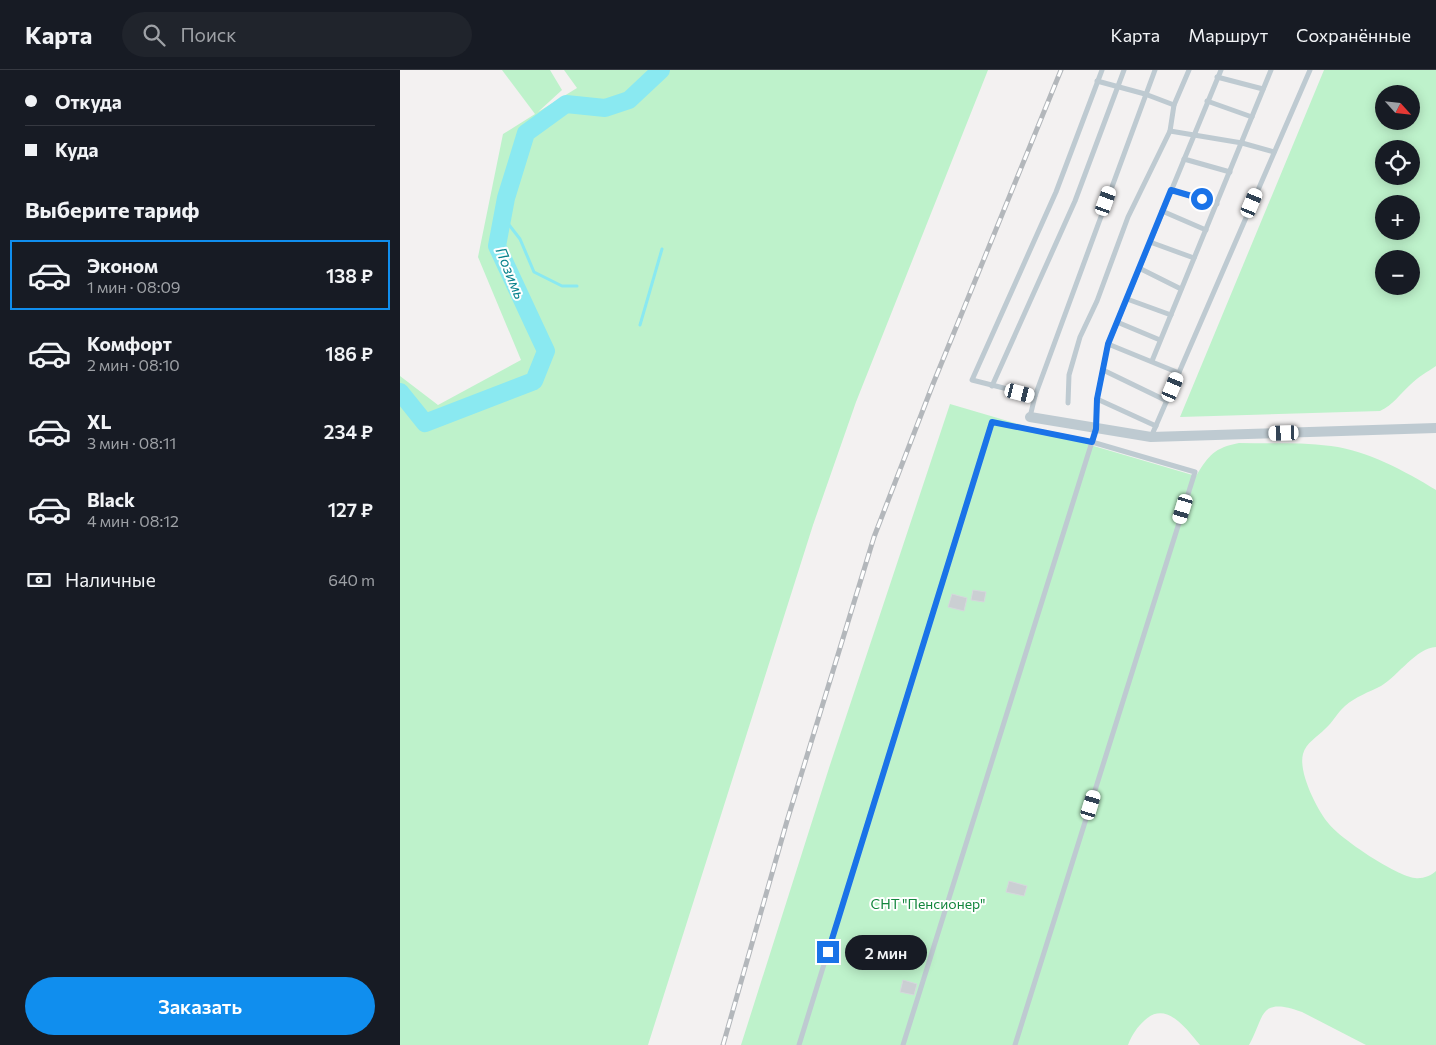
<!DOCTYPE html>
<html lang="ru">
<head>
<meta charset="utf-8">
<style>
	:root { --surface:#171b24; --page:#20242c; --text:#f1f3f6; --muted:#9ea1a6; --line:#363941; --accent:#108eee }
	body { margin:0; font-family:Commissioner,sans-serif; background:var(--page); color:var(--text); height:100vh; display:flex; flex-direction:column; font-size:19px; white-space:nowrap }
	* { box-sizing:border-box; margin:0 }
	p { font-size:16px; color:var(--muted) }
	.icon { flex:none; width:28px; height:28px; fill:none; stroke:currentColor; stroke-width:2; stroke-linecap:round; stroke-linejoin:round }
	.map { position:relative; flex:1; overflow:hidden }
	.side { display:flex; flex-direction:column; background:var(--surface); width:400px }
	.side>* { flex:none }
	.top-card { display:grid; align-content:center; height:110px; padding:0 25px; background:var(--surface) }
	.needle { width:32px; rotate:117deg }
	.buttons { position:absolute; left:975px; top:15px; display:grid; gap:10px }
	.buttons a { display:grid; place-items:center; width:45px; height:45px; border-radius:50%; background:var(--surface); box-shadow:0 2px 12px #0003; font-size:25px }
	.end { position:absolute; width:22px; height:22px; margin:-11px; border:6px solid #1a73e8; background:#fff; box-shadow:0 0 0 2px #fff }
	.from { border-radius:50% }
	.bubble { position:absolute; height:35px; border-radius:18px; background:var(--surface); box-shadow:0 2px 12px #0003; font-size:16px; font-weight:600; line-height:35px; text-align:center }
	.car { position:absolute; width:15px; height:30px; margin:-15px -8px; border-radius:6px; box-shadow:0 0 4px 1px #0007; background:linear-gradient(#fff 24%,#345 0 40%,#fff 0 76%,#345 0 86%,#fff 0) }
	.top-card b { display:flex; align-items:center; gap:18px; height:48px; font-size:19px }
	.top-card b+b { border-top:1px solid var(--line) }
	.top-card i { width:12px; height:12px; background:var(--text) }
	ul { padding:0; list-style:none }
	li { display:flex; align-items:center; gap:15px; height:70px; margin:0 10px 8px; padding:0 15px; border:2px solid transparent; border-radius:0px }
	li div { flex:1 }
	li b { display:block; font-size:19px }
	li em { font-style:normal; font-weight:600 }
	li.active { border-color:var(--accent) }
	li>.icon { width:45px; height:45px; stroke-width:1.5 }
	h2 { padding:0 25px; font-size:22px; line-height:60px }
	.pay { display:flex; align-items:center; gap:12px; height:55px; padding:0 25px; font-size:19px }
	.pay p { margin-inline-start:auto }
	.cta { display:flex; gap:10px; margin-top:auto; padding:10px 25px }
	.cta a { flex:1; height:58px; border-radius:30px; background:var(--accent); color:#fff; font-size:20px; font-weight:600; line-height:58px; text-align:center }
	header { display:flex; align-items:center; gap:30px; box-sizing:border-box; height:70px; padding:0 25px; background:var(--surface); border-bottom:1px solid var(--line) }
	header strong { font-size:24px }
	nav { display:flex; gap:28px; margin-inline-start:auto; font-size:18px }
	.search { width:350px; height:45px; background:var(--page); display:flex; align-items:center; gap:12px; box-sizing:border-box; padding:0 18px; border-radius:28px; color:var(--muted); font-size:19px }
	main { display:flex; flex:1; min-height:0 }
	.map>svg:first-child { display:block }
	.green { fill:#bef2cb; fill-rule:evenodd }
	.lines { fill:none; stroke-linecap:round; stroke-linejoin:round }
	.stream { stroke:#8ae9f1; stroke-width:3 }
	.river { stroke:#8ae9f1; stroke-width:18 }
	.building { fill:#cbcfd3; stroke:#d5d8dc }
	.service { stroke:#becad1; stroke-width:5 }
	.minor { stroke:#becad1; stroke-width:10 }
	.rail-casing { stroke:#b3b7bb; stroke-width:5 }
	.rail { stroke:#fff; stroke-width:3; stroke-dasharray:9; stroke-linecap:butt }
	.route { stroke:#1a73e8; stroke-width:6 }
	.labels { text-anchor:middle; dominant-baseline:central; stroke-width:4; stroke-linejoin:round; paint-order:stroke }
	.park-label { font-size:14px; fill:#13863d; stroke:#fff }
	.water-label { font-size:15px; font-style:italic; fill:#08828c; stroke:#fff }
</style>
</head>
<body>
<header>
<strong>Карта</strong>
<div class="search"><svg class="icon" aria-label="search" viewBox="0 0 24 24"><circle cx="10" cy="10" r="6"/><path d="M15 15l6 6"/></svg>Поиск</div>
<nav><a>Карта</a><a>Маршрут</a><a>Сохранённые</a></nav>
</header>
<main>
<section class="side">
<div class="top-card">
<b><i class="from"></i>Откуда</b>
<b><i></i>Куда</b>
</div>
<h2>Выберите тариф</h2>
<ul>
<li class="active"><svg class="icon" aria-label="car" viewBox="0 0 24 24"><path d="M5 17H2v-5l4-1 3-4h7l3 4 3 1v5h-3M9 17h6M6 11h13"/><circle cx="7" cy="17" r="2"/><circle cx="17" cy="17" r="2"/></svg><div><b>Эконом</b><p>1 мин · 08:09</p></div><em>138 ₽</em></li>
<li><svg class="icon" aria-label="car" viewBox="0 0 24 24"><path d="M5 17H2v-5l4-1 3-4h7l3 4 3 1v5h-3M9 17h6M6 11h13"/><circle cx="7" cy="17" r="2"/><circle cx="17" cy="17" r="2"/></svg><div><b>Комфорт</b><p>2 мин · 08:10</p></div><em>186 ₽</em></li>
<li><svg class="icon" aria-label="car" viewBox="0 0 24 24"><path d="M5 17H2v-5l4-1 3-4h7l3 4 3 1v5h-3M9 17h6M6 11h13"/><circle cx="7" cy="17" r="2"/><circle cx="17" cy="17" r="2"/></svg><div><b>XL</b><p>3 мин · 08:11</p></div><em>234 ₽</em></li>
<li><svg class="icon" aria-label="car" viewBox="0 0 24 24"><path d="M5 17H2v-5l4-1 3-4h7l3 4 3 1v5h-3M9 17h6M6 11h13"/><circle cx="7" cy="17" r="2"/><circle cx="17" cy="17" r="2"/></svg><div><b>Black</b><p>4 мин · 08:12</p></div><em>127 ₽</em></li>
</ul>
<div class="pay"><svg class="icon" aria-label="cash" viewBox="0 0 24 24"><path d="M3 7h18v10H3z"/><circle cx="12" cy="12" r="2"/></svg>Наличные<p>640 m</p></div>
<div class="cta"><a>Заказать</a></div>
</section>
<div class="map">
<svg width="1036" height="975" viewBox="0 0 1036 975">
	<rect width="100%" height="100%" fill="#f3f1f1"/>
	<g class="green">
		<polygon points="102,0 150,0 162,20 138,42 177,18 164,0 588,0 456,332 413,455 248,975 0,975 0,306 38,335 121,290 78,187 103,64 135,44"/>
		<path d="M 924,0 L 1036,0 L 1036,296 C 1027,302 1018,307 1010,315 C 1000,324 993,335 980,341 L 780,347 ZM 984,24 L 1011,24 L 1011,51 L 984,51 ZM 984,79 L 1011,79 L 1011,106 L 984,106 ZM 984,134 L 1011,134 L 1011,161 L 984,161 ZM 984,189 L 1011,189 L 1011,216 L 984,216 Z"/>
		<path d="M 550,334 L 796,406 C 809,385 814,378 839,373 C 869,374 901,372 931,376 C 968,381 1005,401 1036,420 L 1036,577 C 1016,578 999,605 981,616 C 969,622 955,627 945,636 C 937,643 933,652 925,659 C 917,667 906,673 903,684 C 898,702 917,740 929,754 C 941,769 996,806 1015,808 C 1022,809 1031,806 1036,801 L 1036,975 L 966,975 L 902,942 C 858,926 865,947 849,975 L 800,975 C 787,960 767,930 745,950 C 737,957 732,965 728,975 L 341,975 L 429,698 Z"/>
	</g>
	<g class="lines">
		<g class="stream">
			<polyline points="103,147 120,169 134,202 162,216 177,216"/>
			<polyline points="240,255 262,179"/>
		</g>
		<polyline class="river" points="0,322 25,353 134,311 146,281 97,176 106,128 126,63 166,34 205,38 229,30 261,0"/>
	</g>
	<g class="building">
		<polygon points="573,520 586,522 584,532 571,530"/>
		<polygon points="552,524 567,528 564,541 548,537"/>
		<polygon points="609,811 627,816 624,826 606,822"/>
		<polygon points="503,910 517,914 514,925 500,922"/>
	</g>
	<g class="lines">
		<g class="service">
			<polyline points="817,7 863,19"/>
			<polyline points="697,11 745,24 774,35"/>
			<polyline points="807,31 852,47"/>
			<polyline points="770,61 842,73 874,82"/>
			<polyline points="784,89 830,102"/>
			<polyline points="771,120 817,134"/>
			<polyline points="762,141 806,160"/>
			<polyline points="750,172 794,188"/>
			<polyline points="739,198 781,219"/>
			<polyline points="727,229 771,245"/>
			<polyline points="717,252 760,270"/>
			<polyline points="708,274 779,303"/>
			<polyline points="752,291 871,0"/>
			<polyline points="703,300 767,331"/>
			<polyline points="592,316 675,131 724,0"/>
			<polyline points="635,326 572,310 656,122 702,0"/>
			<polyline points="697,329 756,356"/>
			<polyline points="668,333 669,305 680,267 697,231 728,147 770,61 774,35 789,0"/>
			<polyline points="630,347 635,326 755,0"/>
			<polyline points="751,367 910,0"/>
			<polyline points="399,975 592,352 692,372 795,402 615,975"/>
			<polyline points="503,975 696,359 697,329 708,274 821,0"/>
		</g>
		<polyline class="minor" points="630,347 751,367 1036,358"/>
		<defs>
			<polyline id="rail" points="323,975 387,751 474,467 533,314 661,0"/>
		</defs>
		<use href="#rail" class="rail-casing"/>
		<use href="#rail" class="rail"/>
	</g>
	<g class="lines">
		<polyline class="route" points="428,882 592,352 692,372 696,359 697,329 708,274 771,120 802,129"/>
	</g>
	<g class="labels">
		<g class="park-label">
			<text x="528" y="833">СНТ "Пенсионер"</text>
		</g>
		<g class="water-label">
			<text transform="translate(111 203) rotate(68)">Позимь</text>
		</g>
	</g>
</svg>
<div class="buttons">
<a><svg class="needle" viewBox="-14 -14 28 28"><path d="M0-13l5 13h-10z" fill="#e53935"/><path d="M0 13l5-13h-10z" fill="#9ea1a6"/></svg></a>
<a><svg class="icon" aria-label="locate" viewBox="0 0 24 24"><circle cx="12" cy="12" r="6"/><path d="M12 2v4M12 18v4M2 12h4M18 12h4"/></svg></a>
<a>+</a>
<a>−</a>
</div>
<i class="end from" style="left:802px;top:129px"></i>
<i class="end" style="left:428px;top:882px"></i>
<div class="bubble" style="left:445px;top:865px;width:82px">2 мин</div>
<i class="car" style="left:706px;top:131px;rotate:20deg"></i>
<i class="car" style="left:852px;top:133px;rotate:23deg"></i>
<i class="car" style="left:773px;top:317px;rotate:23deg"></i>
<i class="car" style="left:620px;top:323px;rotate:104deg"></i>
<i class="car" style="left:884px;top:363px;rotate:268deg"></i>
<i class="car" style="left:783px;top:439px;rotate:197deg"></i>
<i class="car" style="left:691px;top:735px;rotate:17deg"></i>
</div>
</main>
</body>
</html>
